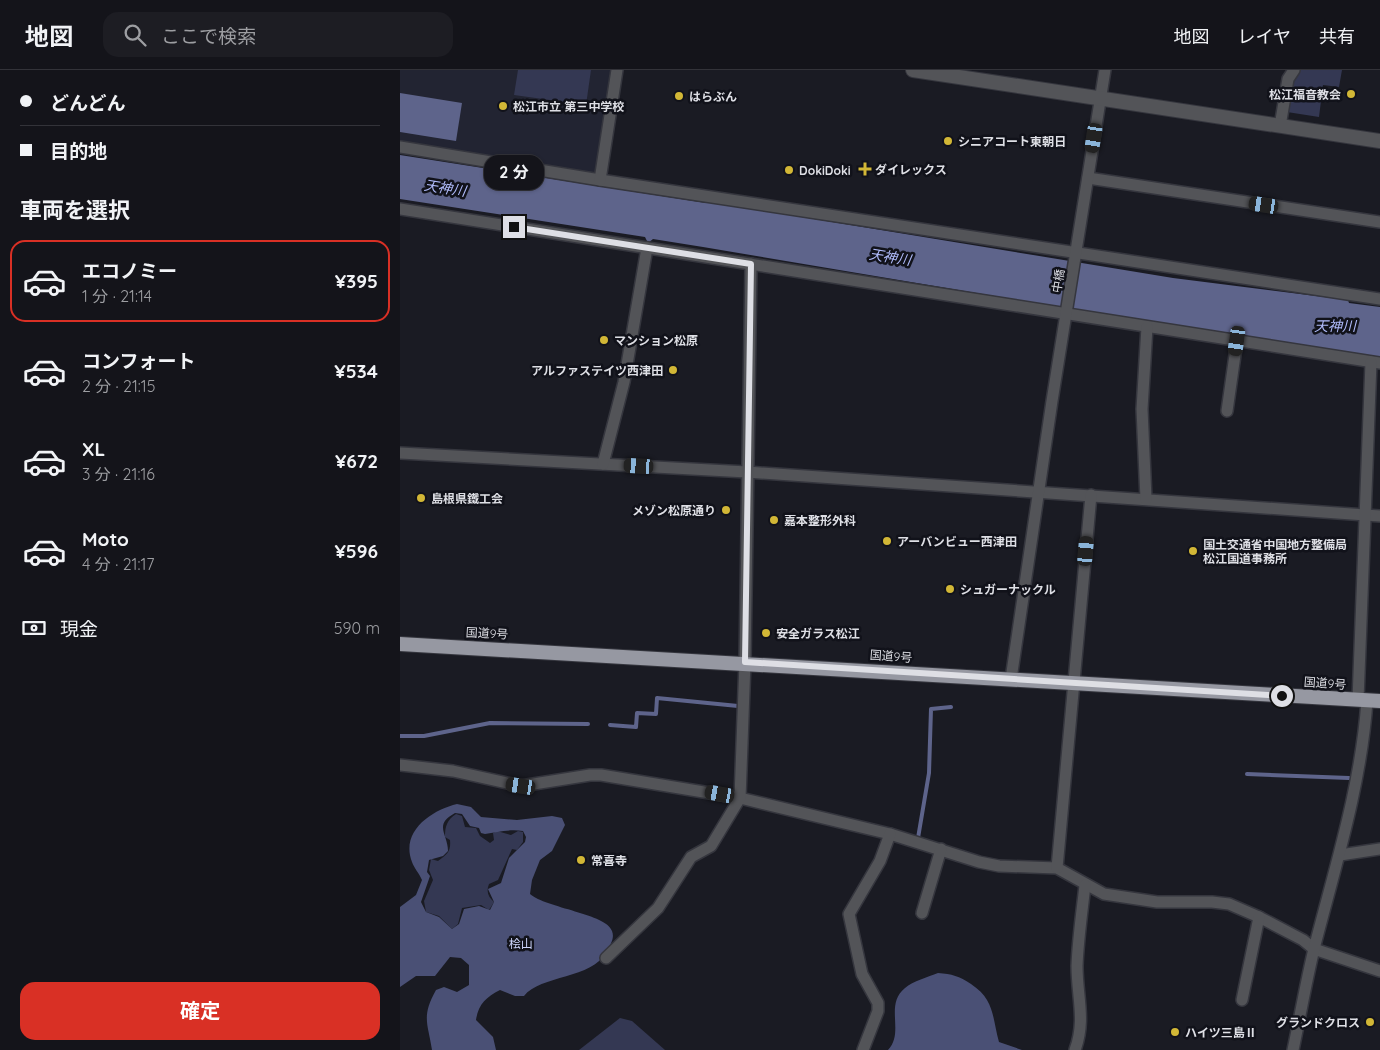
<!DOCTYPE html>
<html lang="ja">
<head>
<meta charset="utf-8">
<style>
	:root { --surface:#14141a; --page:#1d1d23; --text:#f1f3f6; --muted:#9d9ea2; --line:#333339; --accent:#d93025 }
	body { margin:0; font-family:Quicksand,"Noto Sans JP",sans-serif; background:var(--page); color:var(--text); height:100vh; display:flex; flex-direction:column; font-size:19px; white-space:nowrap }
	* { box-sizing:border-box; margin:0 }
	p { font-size:16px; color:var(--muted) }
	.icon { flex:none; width:28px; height:28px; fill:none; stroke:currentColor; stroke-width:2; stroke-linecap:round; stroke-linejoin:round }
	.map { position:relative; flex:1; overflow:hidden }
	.drawer { display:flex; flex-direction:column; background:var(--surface); width:400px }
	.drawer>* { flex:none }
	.banner { display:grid; align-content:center; height:110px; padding:0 20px; background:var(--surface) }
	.end { position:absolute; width:22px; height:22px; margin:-11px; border:6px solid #dedfe5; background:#111; box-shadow:0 0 0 2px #111 }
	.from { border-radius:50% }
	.bubble { position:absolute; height:35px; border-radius:15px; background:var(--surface); box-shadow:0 1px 4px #0004,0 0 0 1px var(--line); font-size:16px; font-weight:700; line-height:35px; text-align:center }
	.car { position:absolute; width:15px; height:30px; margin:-15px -8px; border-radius:6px; box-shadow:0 0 4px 1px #0007; background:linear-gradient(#222 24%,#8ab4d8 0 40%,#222 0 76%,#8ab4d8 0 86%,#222 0) }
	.banner b { display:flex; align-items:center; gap:18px; height:48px; font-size:19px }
	.banner b+b { border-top:1px solid var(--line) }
	.banner i { width:12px; height:12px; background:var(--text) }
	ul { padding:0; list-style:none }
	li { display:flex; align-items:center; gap:15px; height:82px; margin:0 10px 8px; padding:0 10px; border:2px solid transparent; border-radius:15px }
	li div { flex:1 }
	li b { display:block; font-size:19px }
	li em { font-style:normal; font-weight:700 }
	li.active { border-color:var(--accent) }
	li>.icon { width:45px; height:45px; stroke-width:1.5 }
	h2 { padding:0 20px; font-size:22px; line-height:60px }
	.pay { display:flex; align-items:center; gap:12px; height:55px; padding:0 20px; font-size:19px }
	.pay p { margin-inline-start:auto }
	.cta { display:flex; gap:10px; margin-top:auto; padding:10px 20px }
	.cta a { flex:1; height:58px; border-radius:15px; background:var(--accent); color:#fff; font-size:20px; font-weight:700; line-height:58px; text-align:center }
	header { display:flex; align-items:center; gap:30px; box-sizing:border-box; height:70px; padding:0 25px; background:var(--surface); border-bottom:1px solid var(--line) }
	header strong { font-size:24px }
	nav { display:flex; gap:28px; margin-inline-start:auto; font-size:18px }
	.search { width:350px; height:45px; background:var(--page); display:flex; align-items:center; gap:12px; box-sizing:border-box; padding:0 18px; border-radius:15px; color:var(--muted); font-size:19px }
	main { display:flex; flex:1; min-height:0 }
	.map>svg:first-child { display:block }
	.built { fill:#222432 }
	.green { fill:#343853 }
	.forest { fill:#4a5075; fill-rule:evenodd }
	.water { fill:#5e648b }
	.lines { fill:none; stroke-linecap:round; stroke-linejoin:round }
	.stream { stroke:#5e648b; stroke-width:4 }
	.minor-casing { stroke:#35363e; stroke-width:14 }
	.tertiary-casing { stroke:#35363e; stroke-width:16 }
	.trunk-casing { stroke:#35363e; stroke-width:16 }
	.minor { stroke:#535458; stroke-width:11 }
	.tertiary { stroke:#535458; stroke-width:14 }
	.trunk { stroke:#9698a2; stroke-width:14 }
	.route { stroke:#dedfe5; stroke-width:6 }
	.poi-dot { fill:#d2b736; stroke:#11121a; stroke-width:2 }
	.labels { text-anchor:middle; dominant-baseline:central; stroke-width:5; stroke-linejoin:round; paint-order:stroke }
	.poi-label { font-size:12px; font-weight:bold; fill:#dedfe5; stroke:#11121a; text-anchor:start }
	.street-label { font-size:12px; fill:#dedfe5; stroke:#11121a }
	.park-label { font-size:12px; fill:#ccd4fb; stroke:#11121a }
	.water-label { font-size:14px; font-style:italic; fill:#afbaf9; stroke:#11121a }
</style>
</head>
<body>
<header>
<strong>地図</strong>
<div class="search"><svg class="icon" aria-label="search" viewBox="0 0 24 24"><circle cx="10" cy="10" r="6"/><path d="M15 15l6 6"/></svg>ここで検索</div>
<nav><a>地図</a><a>レイヤ</a><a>共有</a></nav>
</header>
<main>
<section class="drawer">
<div class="banner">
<b><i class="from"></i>どんどん</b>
<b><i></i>目的地</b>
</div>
<h2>車両を選択</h2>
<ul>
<li class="active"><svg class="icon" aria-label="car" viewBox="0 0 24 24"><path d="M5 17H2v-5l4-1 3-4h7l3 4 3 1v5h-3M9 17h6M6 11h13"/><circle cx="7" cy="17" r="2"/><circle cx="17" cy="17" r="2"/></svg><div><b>エコノミー</b><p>1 分 · 21:14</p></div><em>¥395</em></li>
<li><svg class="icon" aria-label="car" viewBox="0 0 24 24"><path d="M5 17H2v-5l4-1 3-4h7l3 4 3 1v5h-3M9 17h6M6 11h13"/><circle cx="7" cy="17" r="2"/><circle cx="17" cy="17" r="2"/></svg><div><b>コンフォート</b><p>2 分 · 21:15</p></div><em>¥534</em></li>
<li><svg class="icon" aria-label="car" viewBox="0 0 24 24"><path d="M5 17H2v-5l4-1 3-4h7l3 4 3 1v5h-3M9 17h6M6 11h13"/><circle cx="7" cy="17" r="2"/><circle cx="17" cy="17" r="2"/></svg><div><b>XL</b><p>3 分 · 21:16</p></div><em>¥672</em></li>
<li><svg class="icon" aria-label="car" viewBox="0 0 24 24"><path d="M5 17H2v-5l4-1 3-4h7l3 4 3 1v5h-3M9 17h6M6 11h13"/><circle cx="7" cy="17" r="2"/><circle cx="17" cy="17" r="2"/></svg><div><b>Moto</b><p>4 分 · 21:17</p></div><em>¥596</em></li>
</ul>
<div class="pay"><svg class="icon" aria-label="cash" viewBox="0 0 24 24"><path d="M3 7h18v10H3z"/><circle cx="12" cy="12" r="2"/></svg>現金<p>590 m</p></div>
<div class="cta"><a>確定</a></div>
</section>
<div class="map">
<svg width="980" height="980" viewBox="0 0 980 980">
	<rect width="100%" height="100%" fill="#1a1b23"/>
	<polygon class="built" points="0,0 211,0 195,105 0,72"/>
	<g class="green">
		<polygon points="118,0 191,0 186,35 114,25"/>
		<polygon points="896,0 942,0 939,17 923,15 919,47 887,42 893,7"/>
		<path d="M 56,744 L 62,746 L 65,757 L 76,758 L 80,766 L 90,773 L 94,770 L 93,763 L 97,761 L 111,765 L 118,761 L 123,762 L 123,772 L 117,780 L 112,779 L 98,810 L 89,814 C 86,821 88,827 94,832 L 89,840 L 81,835 L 62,838 L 58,854 L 52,859 L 39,846 L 26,842 L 24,831 L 33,810 L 29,800 L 31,789 L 38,791 C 48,784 51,781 50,770 L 45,767 C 45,756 47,750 56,744 Z"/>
		<polygon points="220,948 232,951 265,980 179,980"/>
	</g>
	<g class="forest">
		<path d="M 57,734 L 71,737 L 81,747 L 117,750 L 152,746 L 162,748 L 165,755 L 152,781 L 140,790 L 132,810 L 130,824 C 146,838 207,844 212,861 C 215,869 210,875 206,882 C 193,909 140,905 124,926 L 115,926 L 100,920 C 86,927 78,935 76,950 L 93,967 L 96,980 L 32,980 C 28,953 21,947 36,920 L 44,917 L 57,922 L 69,915 L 69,895 L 61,888 L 50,887 L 35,906 L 16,906 L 0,917 L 0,837 L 16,825 L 22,810 C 19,803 14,798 12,792 C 0,761 32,740 57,734 ZM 55,743 L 62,744 L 70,756 L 79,758 L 81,763 L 85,764 C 97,762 110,759 123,761 L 126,767 L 125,772 L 109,788 L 101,813 L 88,819 L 94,832 L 90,840 L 79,836 L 64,839 L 59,854 L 52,859 L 39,847 L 26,842 L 21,832 L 30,806 L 27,802 L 29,790 L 43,786 L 48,781 C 48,764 33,755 55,743 Z"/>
		<path d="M 538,903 C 552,904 559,906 571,914 C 595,930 592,947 599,972 L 622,980 L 488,980 C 505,962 484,935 505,918 C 513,911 528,907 538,903 Z"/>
	</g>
	<g class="water">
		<polygon points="0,23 62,33 56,71 0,62"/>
		<polygon points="0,85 306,133 311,132 773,208 948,230 949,233 980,237 980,291 303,177 253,169 248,173 245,167 0,129"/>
	</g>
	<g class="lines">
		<g class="stream">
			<polyline points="210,655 236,657 237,643 256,644 257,628 338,636"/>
			<polyline points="0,666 24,666 90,653 188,654"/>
			<polyline points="847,704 949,708"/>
			<polyline points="518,768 529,703 531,639 551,637"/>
		</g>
		<defs>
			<g id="minor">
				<polyline points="880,56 888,9 894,0"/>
				<polyline points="0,77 200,110 980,229"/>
				<polyline points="688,108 980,152"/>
				<polyline points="200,110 217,0"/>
				<polyline points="0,139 980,293"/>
				<polyline points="827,341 837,271"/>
				<polyline points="0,383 347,402 980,446"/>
				<polyline points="203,394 224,312 247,178"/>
				<polyline points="746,429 742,339 747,257"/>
				<polyline points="611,609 652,331 705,0"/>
				<polyline points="958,630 971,292"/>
				<polyline points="0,695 53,701 121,716 190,705 201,705 340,728 490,764 579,792 599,796 657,798 704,824 757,832 812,832 829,834 859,847 903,870 914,879 980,901"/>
				<polyline points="940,785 980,779"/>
				<polyline points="657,798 691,425"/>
				<polyline points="522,843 541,779"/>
				<polyline points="206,888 258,838 291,787 311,776 340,728 345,592 351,194"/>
				<polyline points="842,930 859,847"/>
				<polyline points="463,980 478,941 478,933 462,904 449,844 480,791 490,764"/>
				<path d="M 675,980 C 686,950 677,927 677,896 C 678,869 682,842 685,815"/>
				<path d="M 893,980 C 900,947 906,912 914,879 C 935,797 961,716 967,631"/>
			</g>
			<polyline id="tertiary" points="513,0 980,71"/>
			<polyline id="trunk" points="0,574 980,631"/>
		</defs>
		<use href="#minor" class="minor-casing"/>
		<use href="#tertiary" class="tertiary-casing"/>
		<use href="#trunk" class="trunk-casing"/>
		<use href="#minor" class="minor"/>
		<use href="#tertiary" class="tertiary"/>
		<use href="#trunk" class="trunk"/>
	</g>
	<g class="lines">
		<polyline class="route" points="114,157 351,194 345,592 882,626"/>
	</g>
	<g class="poi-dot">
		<circle cx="951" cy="24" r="5"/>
		<circle cx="279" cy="26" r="5"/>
		<circle cx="103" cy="36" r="5"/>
		<circle cx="548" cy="71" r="5"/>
		<path d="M462.5 91.5h5v5h5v5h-5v5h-5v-5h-5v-5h5z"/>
		<circle cx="389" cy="100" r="5"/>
		<circle cx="204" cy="270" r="5"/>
		<circle cx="273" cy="300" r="5"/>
		<circle cx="21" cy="428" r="5"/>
		<circle cx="326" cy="440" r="5"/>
		<circle cx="374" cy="450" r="5"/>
		<circle cx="487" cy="471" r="5"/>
		<circle cx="793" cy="481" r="5"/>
		<circle cx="550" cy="519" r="5"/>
		<circle cx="366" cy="563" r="5"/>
		<circle cx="181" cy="790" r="5"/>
		<circle cx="970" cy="952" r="5"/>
		<circle cx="775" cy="962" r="5"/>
	</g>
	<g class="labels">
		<g class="poi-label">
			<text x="941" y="24" text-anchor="end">松江福音教会</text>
			<text x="289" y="26">はらぶん</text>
			<text x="113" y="36">松江市立 第三中学校</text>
			<text x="558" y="71">シニアコート東朝日</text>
			<text x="475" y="99">ダイレックス</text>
			<text x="399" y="100">DokiDoki</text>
			<text x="214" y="270">マンション松原</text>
			<text x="263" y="300" text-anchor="end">アルファステイツ西津田</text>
			<text x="31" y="428">島根県鐵工会</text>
			<text x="316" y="440" text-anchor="end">メゾン松原通り</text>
			<text x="384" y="450">嘉本整形外科</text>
			<text x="497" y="471">アーバンビュー西津田</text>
			<text x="803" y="474">国土交通省中国地方整備局<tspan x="803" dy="14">松江国道事務所</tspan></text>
			<text x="560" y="519">シュガーナックル</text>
			<text x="376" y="563">安全ガラス松江</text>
			<text x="191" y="790">常喜寺</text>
			<text x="960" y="952" text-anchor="end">グランドクロス</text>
			<text x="785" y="962">ハイツ三島Ⅱ</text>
		</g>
		<g class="street-label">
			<text transform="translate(658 211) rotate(-81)">中橋</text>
			<text transform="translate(87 563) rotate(3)">国道9号</text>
			<text transform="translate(491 586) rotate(4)">国道9号</text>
			<text transform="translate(925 613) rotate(4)">国道9号</text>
		</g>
		<g class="park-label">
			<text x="121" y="873">桧山</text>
		</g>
		<g class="water-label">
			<text transform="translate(45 118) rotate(9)">天神川</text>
			<text transform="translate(490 187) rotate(9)">天神川</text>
			<text x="935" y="256">天神川</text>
		</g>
	</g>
</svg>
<i class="end from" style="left:882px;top:626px"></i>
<i class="end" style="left:114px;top:157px"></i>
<div class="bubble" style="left:84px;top:85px;width:60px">2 分</div>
<i class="car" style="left:694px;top:68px;rotate:189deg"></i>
<i class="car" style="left:864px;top:135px;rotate:279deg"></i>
<i class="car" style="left:837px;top:271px;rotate:188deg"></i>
<i class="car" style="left:239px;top:396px;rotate:273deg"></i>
<i class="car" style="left:686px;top:481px;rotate:5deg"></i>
<i class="car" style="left:121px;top:716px;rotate:279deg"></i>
<i class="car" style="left:320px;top:724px;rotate:280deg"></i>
</div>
</main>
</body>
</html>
